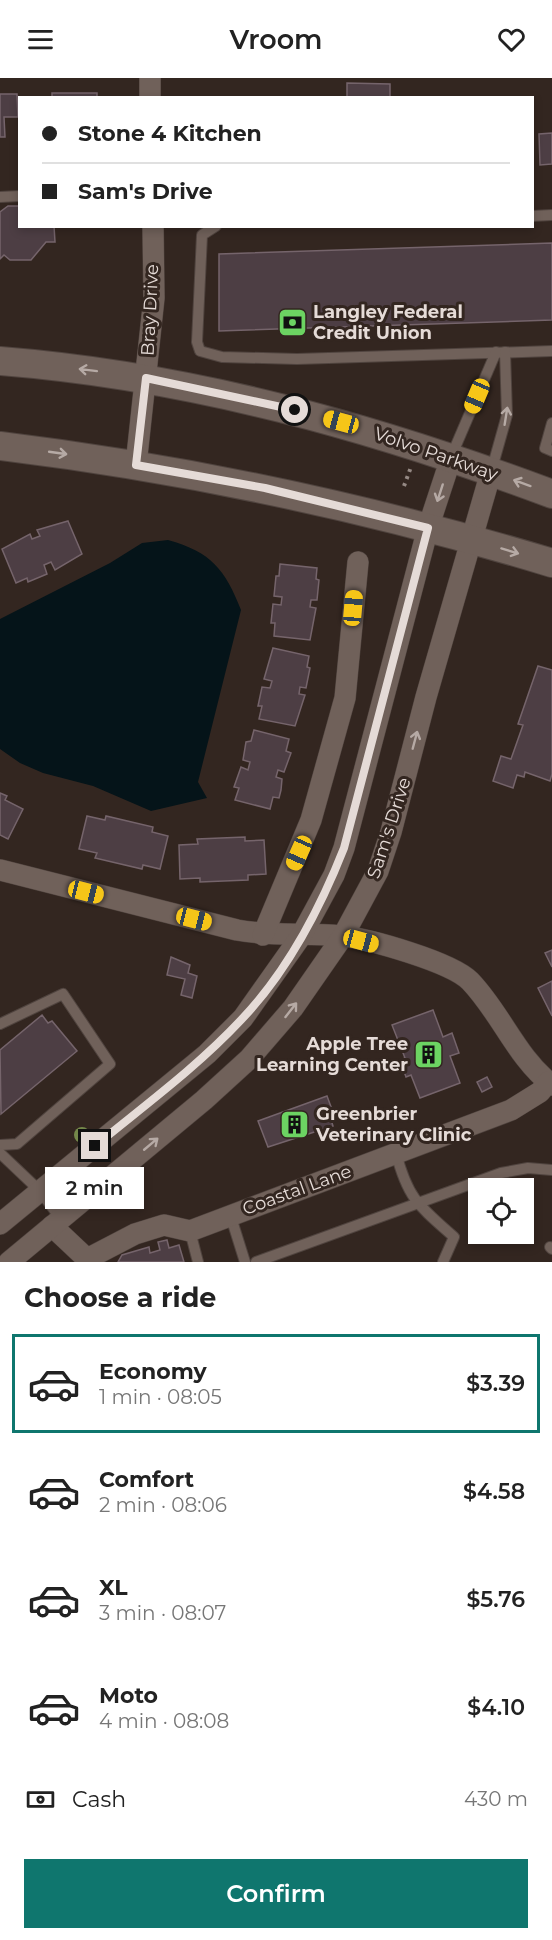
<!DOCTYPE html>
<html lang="en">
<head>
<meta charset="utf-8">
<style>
	:root { --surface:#fff; --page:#f2f2f2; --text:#222; --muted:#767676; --line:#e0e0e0; --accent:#0f766e }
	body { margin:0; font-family:Montserrat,sans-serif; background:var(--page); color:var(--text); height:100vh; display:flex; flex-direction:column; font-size:22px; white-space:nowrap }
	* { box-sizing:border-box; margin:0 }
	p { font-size:20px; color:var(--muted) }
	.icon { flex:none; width:33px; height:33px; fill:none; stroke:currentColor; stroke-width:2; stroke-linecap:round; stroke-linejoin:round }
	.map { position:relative; height:1184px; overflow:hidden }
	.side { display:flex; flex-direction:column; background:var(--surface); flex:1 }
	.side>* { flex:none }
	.guide { position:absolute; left:18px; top:18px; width:516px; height:132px; border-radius:0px; box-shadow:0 3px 9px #0003; display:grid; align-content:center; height:132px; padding:0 24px; background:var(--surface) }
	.buttons { position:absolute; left:468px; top:1100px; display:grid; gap:12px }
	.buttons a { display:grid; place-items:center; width:66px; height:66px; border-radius:0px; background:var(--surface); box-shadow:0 3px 9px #0003; font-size:30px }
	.end { position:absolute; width:27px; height:27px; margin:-14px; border:8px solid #e5dbd7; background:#111; box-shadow:0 0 0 3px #111 }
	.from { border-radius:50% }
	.bubble { position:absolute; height:42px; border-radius:0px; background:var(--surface); box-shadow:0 3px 9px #0003; font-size:20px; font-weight:600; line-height:42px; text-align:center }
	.car { position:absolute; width:18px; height:36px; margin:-18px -9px; border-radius:8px; box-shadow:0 0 4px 2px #0007; background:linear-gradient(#f5c518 24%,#345 0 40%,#f5c518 0 76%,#345 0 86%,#f5c518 0) }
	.guide b { display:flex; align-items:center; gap:21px; height:57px; font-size:22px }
	.guide b+b { border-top:2px solid var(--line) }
	.guide i { width:15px; height:15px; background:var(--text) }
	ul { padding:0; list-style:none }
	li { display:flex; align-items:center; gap:18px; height:99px; margin:0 12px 9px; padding:0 12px; border:3px solid transparent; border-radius:0px }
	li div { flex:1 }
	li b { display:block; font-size:22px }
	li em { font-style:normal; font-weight:600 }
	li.on { border-color:var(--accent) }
	li>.icon { width:54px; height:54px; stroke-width:1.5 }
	h2 { padding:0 24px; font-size:27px; line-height:72px }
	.pay { display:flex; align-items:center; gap:15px; height:66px; padding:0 24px; font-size:22px }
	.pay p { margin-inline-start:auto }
	.cta { display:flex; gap:12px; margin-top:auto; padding:12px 24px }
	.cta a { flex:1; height:69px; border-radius:0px; background:var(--accent); color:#fff; font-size:24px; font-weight:600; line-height:69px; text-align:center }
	header { display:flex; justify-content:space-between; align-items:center; height:78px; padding:0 24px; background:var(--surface); font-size:27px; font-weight:600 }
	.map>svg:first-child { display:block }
	.water { fill:#051419 }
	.building { fill:#4d3e44; stroke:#75646b; stroke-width:1.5 }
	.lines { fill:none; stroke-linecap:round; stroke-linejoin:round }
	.service-casing { stroke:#50443f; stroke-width:12 }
	.minor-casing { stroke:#50443f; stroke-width:22 }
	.secondary-casing { stroke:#50443f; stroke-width:30 }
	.path { stroke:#958984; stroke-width:4; stroke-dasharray:3 4.5; stroke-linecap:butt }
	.service { stroke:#70615a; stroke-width:10 }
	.minor { stroke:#70615a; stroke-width:21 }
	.secondary { stroke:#70615a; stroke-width:28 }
	.tree { fill:#74884a }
	.oneway { stroke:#b6aaa5 }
	.route { stroke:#e5dbd7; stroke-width:8 }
	.labels { text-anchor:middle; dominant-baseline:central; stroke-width:6; stroke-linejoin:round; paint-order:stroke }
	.street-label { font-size:18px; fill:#e5dbd7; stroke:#332620 }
	.poi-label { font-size:18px; font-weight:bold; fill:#e5dbd7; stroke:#332620; text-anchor:start }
</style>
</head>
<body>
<header><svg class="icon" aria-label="menu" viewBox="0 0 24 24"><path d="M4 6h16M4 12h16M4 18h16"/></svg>Vroom<svg class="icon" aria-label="heart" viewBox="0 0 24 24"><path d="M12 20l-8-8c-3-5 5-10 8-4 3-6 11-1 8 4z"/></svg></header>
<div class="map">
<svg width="552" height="1184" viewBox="0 0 552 1184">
	<rect width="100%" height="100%" fill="#332620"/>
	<path class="water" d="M 168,462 C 211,474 225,491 241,532 L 198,704 L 207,720 L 151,733 L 93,708 L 43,695 L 20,685 L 0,671 L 0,541 L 110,485 L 142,465 Z"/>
	<g class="building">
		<polygon points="347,5 390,6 390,20 347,20"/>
		<rect x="52" y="15" width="45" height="5"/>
		<polygon points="0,16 17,16 18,39 4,39 5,59 0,59"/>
		<polygon points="552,55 552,86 540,87 539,56"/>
		<polygon points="8,128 20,128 20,148 54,148 55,164 46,164 31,182 10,182 4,177 0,181 0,134"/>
		<polygon points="552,165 552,242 219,253 219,176"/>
		<polygon points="68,443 82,476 55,492 51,484 44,487 47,496 28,504 27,500 16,505 2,471 30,456 32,461 40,458 37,452"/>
		<polygon points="280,486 317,490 316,501 319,502 317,522 311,522 310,529 316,530 310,562 274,558 275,545 271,545 273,526 281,527 282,519 274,518 276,498 279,498"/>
		<polygon points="273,570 309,578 307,589 310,590 306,610 300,609 299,616 305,617 295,648 259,641 262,628 258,628 262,609 270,610 272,603 264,601"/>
		<polygon points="538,588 552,592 552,696 550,703 525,694 524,699 517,697 513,710 493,703 501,678 511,681 523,647 518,646"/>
		<polygon points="254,652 289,661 286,673 291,675 284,694 278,692 276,699 282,701 281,712 279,720 273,719 270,731 235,722 239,710 234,709 241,689 248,692 250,684 243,682 246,664 251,663"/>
		<polygon points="0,715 7,718 5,722 23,731 8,761 0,757"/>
		<polygon points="87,738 105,742 106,738 153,749 152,754 168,758 160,791 143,787 142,791 95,780 97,775 79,771"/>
		<polygon points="245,759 245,763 264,762 266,796 248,797 248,802 200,804 200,800 180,801 179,767 198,766 197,761"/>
		<polygon points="552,872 552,889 545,875"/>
		<polygon points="171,879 190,887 188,895 197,898 192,920 181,917 185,901 167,897"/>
		<polygon points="552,903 552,938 538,910"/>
		<polygon points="433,932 443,959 452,955 459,975 450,978 460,1005 420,1020 411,997 406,999 400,982 405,980 392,947"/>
		<polygon points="42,937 48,945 52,943 77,973 1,1036 0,972"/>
		<polygon points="487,999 492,1009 482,1014 477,1004"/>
		<polygon points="327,1018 334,1037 330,1039 333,1048 268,1069 258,1043"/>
		<polygon points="167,1162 169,1170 179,1167 184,1184 118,1184 122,1177 149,1169 150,1175 160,1172 158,1164"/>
	</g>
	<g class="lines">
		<defs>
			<g id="service">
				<polyline points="0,119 20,118"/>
				<polyline points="532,138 552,137"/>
				<polyline points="216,148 202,157 197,264 200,273 222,279 297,281 552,273"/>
				<polyline points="552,345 545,370 552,373"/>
				<polyline points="451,379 496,274"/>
				<polyline points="491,394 507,337 505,274"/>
				<polyline points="0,946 63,916 110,986 17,1066 0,1067"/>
				<polyline points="0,1075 40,1113 61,1141"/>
				<path d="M 396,1075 C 408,1121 419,1128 454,1159 L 443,1184"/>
				<polyline points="230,1136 245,1184"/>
				<polyline points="190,1153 198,1184"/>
				<polyline points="550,1169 552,1171"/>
				<polyline points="256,1184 501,1095 528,1090 552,1092"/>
			</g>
			<g id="minor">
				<polyline points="150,0 150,20"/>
				<polyline points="136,387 154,220 153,148"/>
				<path d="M 0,792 L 237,852 C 273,859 307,854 342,858 C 370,861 451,884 470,903 C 501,935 516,979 552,1007"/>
				<polyline points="263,857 311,742 345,620 358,484"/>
				<polyline points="0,1146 207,976 243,940 301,858 334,797 344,770 428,450 451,380"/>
				<polyline points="52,1148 87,1181 135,1156 164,1147 190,1153 511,1032 540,1014 548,1004"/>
				<polyline points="9,1184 204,1022 249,981 293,930 343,858 378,793 391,754 426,619 491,394"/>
			</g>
			<g id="secondary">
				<path d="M 0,283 C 191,298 373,349 552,416"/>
				<path d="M 0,368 C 188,391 371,430 552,485"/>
			</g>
		</defs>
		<use href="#service" class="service-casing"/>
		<use href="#minor" class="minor-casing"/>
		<use href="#secondary" class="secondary-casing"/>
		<polyline class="path" points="404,408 411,389"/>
		<use href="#service" class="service"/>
		<use href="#minor" class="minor"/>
		<use href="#secondary" class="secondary"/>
	</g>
	<circle class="tree" cx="82" cy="1057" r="8"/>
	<defs><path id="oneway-shaft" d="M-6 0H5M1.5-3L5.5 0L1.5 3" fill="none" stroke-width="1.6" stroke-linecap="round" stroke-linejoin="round" transform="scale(1.5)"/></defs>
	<g class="oneway">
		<use href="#oneway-shaft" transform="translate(88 292) rotate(-173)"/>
		<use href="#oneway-shaft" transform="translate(506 338) rotate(-81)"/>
		<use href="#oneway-shaft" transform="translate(58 375) rotate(8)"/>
		<use href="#oneway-shaft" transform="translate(522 405) rotate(-160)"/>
		<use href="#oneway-shaft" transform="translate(440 415) rotate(108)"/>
		<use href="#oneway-shaft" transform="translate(510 473) rotate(17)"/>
		<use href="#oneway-shaft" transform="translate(415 662) rotate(-75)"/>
		<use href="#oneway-shaft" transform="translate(291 932) rotate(-52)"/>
		<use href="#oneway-shaft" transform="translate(151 1066) rotate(-40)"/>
	</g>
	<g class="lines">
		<path class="route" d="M 95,1068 C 145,1027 197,989 241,942 C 286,895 320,831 344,770 L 428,450 L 265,410 L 136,387 L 146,300 L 295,332"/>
	</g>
	<defs>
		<symbol id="bank-square" viewBox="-11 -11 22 22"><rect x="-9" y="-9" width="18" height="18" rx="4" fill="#6cd362" stroke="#332620"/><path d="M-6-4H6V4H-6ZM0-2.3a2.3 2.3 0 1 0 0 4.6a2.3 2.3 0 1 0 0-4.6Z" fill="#111"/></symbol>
		<symbol id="building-square" viewBox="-11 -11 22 22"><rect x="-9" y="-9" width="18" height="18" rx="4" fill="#6cd362" stroke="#332620"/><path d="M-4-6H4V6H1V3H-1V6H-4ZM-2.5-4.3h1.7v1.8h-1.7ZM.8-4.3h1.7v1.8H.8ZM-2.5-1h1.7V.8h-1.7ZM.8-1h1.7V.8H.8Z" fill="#111"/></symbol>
	</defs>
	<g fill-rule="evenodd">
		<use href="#bank-square" x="276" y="228" width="33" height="33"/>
		<use href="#building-square" x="412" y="960" width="33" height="33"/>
		<use href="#building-square" x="278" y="1030" width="33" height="33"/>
	</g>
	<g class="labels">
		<g class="street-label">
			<text transform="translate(150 232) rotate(-87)">Bray Drive</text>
			<text transform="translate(436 376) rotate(19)">Volvo Parkway</text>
			<text transform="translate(389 750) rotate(-72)">Sam's Drive</text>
			<text transform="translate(297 1112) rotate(-20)">Coastal Lane</text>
		</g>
		<g class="poi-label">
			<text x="313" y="234">Langley Federal<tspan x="313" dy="21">Credit Union</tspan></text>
			<text x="408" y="966" text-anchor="end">Apple Tree<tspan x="408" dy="21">Learning Center</tspan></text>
			<text x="316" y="1036">Greenbrier<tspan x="316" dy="21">Veterinary Clinic</tspan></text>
		</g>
	</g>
</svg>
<div class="buttons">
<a><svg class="icon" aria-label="locate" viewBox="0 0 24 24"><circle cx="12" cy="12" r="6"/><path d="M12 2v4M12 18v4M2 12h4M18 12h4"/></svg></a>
</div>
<i class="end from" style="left:295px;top:332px"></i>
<i class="end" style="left:95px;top:1068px"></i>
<div class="bubble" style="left:45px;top:1089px;width:99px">2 min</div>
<i class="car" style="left:477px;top:318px;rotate:203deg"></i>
<i class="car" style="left:341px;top:344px;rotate:285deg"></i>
<i class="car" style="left:353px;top:530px;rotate:5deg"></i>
<i class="car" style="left:299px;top:775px;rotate:204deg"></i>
<i class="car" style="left:86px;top:814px;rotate:104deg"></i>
<i class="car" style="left:194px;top:841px;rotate:104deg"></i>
<i class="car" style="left:361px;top:863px;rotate:105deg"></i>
<div class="guide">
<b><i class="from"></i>Stone 4 Kitchen</b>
<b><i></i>Sam's Drive</b>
</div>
</div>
<section class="side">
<h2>Choose a ride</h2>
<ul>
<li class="on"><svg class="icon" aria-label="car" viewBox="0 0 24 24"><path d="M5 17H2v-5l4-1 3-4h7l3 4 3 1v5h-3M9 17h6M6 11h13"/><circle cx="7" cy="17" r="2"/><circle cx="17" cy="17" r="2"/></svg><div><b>Economy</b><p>1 min · 08:05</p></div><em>$3.39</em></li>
<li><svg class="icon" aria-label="car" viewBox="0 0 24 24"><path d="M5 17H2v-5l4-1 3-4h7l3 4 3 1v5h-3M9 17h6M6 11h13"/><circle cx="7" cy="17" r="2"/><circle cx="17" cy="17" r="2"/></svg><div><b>Comfort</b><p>2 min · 08:06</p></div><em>$4.58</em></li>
<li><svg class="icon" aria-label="car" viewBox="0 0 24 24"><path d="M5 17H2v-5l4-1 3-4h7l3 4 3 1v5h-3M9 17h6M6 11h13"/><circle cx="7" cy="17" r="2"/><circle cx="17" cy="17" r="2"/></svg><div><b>XL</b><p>3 min · 08:07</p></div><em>$5.76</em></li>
<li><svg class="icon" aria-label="car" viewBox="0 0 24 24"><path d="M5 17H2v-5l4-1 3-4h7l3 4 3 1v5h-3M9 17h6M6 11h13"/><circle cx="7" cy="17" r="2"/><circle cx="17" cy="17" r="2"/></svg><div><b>Moto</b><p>4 min · 08:08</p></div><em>$4.10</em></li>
</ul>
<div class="pay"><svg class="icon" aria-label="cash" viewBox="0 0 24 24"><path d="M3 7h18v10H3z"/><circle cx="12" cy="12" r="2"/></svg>Cash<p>430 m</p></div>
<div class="cta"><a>Confirm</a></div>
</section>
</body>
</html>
